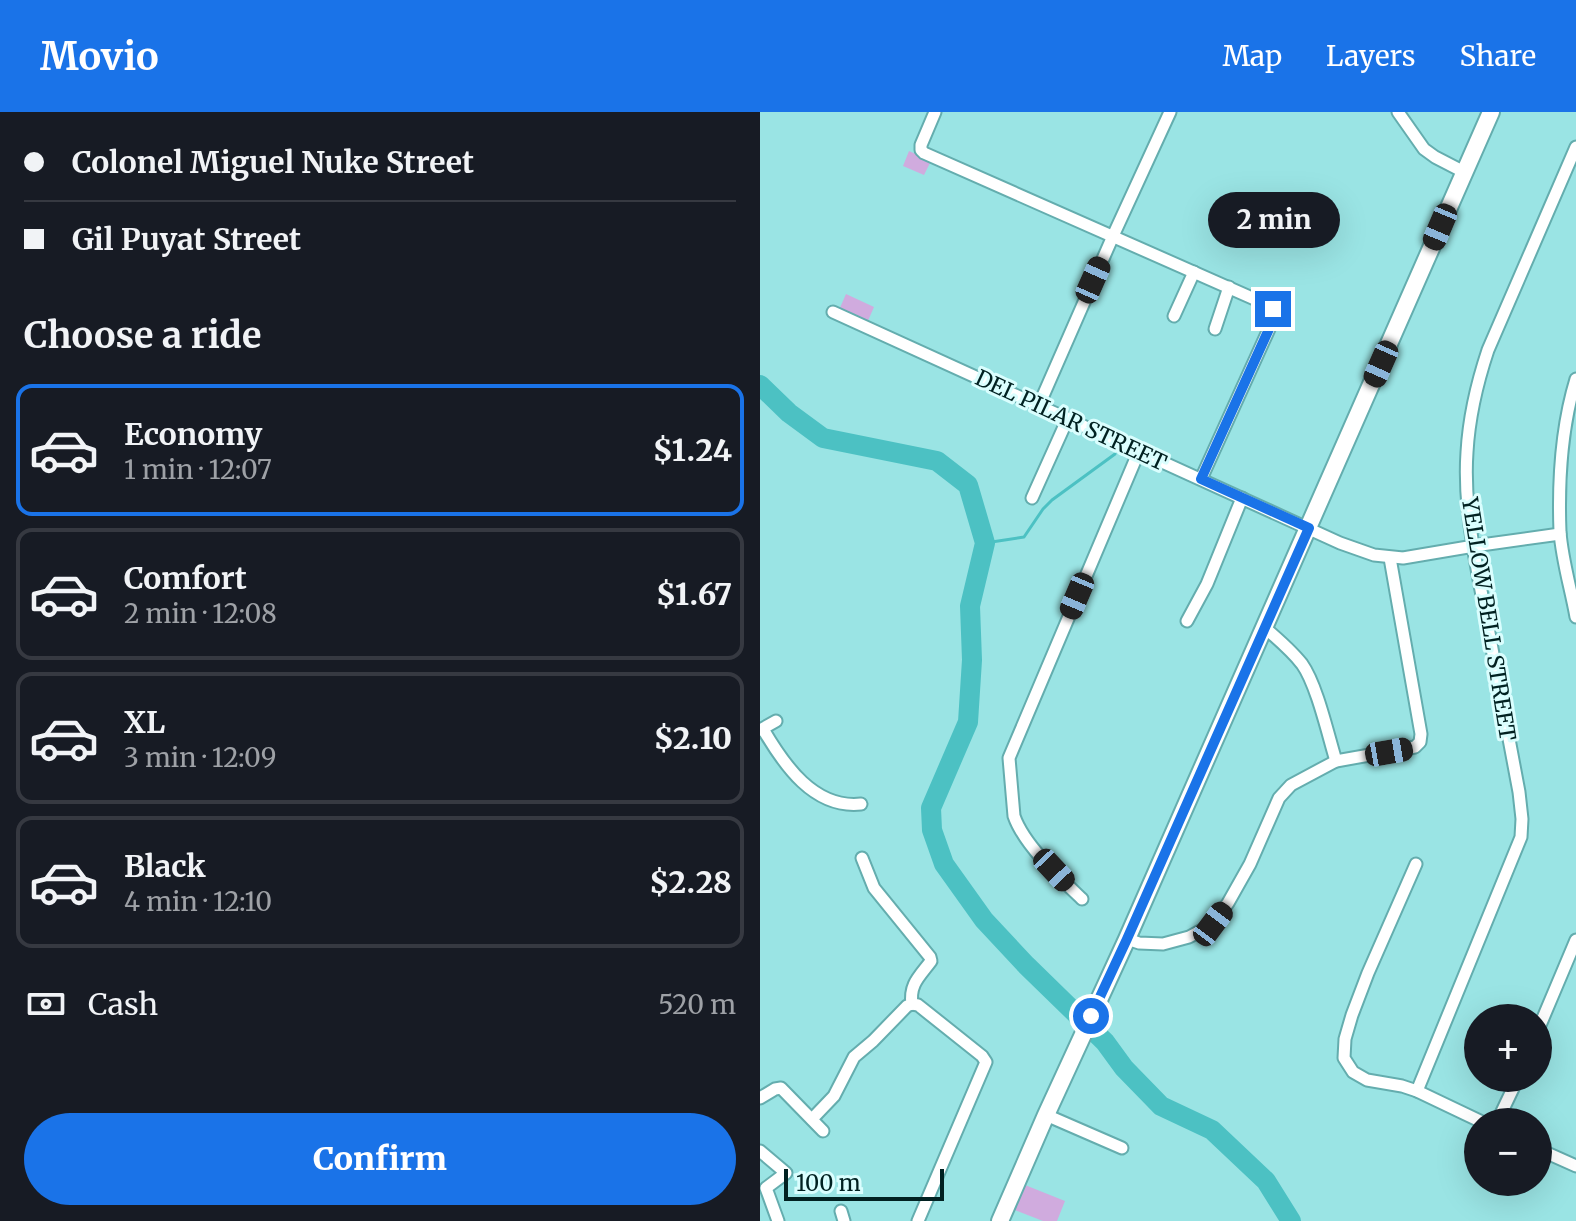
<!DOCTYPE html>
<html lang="en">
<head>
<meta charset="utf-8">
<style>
	:root { --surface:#171b24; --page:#20242c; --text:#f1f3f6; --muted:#9ea1a6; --line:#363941; --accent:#1a73e8 }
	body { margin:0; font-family:Merriweather,serif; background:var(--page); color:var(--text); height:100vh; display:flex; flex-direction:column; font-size:30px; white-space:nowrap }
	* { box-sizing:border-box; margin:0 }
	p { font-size:26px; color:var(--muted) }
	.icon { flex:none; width:44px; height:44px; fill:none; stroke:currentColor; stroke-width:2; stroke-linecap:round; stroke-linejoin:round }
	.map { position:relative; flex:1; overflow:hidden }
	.panel { display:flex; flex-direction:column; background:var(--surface); width:760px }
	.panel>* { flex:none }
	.guide { display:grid; align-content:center; height:176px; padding:0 24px; background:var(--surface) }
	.fabs { position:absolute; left:704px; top:892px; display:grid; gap:16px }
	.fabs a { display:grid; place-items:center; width:88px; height:88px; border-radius:50%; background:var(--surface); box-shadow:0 8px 32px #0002; font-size:40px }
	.scale { position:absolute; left:24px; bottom:20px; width:160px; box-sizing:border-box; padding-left:8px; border:4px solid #012121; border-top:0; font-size:22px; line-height:28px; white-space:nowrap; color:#012121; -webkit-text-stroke:6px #dafefe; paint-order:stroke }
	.end { position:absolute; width:36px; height:36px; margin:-18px; border:10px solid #1a73e8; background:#fff; box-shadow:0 0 0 4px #fff }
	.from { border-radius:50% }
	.bubble { position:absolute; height:56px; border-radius:28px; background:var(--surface); box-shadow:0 8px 32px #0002; font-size:26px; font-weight:800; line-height:56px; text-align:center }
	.car { position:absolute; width:24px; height:48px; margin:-24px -12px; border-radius:10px; box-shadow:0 0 6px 2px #0007; background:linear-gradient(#222 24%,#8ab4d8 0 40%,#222 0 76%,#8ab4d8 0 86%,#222 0) }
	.guide b { display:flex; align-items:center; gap:28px; height:76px; font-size:30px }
	.guide b+b { border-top:2px solid var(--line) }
	.guide i { width:20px; height:20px; background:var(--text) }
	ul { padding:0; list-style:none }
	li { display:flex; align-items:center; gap:24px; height:132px; margin:0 16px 12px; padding:0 8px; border:4px solid var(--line); border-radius:16px }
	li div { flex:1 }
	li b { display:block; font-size:30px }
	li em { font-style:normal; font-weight:800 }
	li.on { border-color:var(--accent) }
	li>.icon { width:72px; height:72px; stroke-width:1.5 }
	h2 { padding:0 24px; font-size:36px; line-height:96px }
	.pay { display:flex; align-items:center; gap:20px; height:88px; padding:0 24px; font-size:30px }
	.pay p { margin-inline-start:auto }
	.button { display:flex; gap:16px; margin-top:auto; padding:16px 24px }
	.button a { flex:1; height:92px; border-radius:48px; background:var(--accent); color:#fff; font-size:32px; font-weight:800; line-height:92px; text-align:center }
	header { display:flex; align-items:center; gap:48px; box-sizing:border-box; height:112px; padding:0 40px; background:var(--accent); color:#fff }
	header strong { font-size:38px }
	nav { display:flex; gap:44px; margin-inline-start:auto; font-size:28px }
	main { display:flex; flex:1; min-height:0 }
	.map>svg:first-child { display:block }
	.pitch { fill:#d0abde }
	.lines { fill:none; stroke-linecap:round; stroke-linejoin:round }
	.stream { stroke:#4cc1c3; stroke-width:3 }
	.river { stroke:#4cc1c3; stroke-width:20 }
	.street-casing { stroke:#64adae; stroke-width:15 }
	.secondary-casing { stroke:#64adae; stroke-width:20 }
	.street { stroke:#fff; stroke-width:11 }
	.secondary { stroke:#fff; stroke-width:16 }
	.route { stroke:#1a73e8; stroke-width:10 }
	.labels { text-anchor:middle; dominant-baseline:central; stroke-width:6; stroke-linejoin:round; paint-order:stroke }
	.street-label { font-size:22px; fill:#012121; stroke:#dafefe }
</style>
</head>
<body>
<header>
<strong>Movio</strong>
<nav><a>Map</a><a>Layers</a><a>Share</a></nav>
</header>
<main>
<section class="panel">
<div class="guide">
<b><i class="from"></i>Colonel Miguel Nuke Street</b>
<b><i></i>Gil Puyat Street</b>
</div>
<h2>Choose a ride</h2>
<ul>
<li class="on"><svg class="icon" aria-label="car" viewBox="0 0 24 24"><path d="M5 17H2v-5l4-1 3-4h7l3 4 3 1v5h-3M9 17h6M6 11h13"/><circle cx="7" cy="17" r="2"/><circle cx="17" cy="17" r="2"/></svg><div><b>Economy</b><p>1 min · 12:07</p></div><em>$1.24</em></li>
<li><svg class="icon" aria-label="car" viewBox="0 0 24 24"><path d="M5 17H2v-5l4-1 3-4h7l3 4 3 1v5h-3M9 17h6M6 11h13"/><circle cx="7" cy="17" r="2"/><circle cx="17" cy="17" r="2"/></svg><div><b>Comfort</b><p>2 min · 12:08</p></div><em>$1.67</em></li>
<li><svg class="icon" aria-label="car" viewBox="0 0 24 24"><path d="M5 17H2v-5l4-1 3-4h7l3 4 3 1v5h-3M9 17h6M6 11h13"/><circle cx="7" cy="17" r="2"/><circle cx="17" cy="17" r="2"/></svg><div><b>XL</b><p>3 min · 12:09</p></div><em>$2.10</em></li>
<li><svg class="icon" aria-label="car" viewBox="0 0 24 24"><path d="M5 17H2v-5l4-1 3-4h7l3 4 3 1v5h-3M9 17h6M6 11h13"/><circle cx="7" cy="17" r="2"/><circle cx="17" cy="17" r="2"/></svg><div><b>Black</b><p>4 min · 12:10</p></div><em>$2.28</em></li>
</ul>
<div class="pay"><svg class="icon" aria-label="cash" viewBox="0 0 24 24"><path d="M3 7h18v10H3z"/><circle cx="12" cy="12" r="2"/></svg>Cash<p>520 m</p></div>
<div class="button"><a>Confirm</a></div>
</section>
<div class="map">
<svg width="816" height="1109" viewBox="0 0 816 1109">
	<rect width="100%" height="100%" fill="#9ae4e4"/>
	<g class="pitch">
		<polygon points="149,39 171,49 164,63 143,54"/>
		<polygon points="86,182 114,195 107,211 79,198"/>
		<polygon points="265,1073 305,1089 297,1109 283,1109 255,1098"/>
	</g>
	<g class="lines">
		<polyline class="stream" points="225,431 264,425 283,397 292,388 355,342"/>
		<polyline class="river" points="0,273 29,301 63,326 177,349 208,373 225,431 210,494 212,548 208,610 171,696 172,718 184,752 224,808 266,853 345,930 364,956 401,994 452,1018 506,1069 531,1109"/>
		<defs>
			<g id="street">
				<polyline points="175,0 161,33 161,38 164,41 508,193 513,197 514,206 441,367"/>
				<polyline points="638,0 664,37 675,45 704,60"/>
				<polyline points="73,200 580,431 614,443 643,446 714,434 800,422"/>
				<polyline points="414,204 434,160"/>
				<polyline points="455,217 469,175"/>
				<path d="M 816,267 C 801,316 798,368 800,420 C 802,448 811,477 816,505"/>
				<polyline points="279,293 353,124 410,0"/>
				<polyline points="272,386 308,306"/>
				<polyline points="427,509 447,472 482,386"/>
				<path d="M 505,516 C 518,527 531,538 542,552 C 557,573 568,623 576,649"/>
				<path d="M 3,617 C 24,653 54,697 101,692"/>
				<polyline points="0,618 16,609"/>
				<path d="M 102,746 L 114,776 L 170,845 L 171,849 C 160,864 149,872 152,892"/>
				<polyline points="656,752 608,861 592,903 585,927 584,946 593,960 607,968 642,974 657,979 722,1010"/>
				<path d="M 322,787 C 300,766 264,733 254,704 L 249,646 L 379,339"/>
				<polyline points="367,827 379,831 403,832 429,825 453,812 468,791 490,752 519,686 531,673 576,649 655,635 660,630 661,622 630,446"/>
				<polyline points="152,892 158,893 222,944 226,950 158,1109"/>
				<polyline points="778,918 816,828"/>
				<path d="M 657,979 L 761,725 L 762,707 L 759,680 C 748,624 738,567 727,510 C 717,455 703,397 707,340 C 709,305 717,271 728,238 L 816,35"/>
				<polyline points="0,986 15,977 21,976 63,1019"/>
				<polyline points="286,1003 362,1036"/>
				<polyline points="52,1007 74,984 94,945 113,929 147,894 152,892"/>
				<polyline points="737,1010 758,966"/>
				<polyline points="778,1037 816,1054"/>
				<polyline points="0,1039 26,1061 6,1076 18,1109"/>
				<polyline points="81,1099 84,1109"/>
			</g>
			<polyline id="secondary" points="240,1109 286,1003 367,827 731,0"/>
		</defs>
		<use href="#street" class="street-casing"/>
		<use href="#secondary" class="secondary-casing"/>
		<use href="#street" class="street"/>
		<use href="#secondary" class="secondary"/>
	</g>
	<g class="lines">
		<polyline class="route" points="331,904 367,827 549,416 441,367 514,206 513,197"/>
	</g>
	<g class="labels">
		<g class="street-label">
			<text transform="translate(311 308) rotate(25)">DEL PILAR STREET</text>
			<text transform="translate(729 507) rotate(81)">YELLOW BELL STREET</text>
		</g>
	</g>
</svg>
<div class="fabs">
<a>+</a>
<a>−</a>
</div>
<div class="scale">100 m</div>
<i class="end from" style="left:331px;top:904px"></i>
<i class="end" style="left:513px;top:197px"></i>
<div class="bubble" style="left:448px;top:80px;width:132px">2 min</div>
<i class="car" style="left:680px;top:115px;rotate:203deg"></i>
<i class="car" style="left:333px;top:168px;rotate:24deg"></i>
<i class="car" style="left:621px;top:252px;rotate:204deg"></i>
<i class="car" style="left:317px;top:484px;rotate:203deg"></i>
<i class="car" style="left:629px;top:640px;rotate:80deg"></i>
<i class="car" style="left:294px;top:758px;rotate:137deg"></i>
<i class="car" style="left:453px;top:812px;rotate:37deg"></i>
</div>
</main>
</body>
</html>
